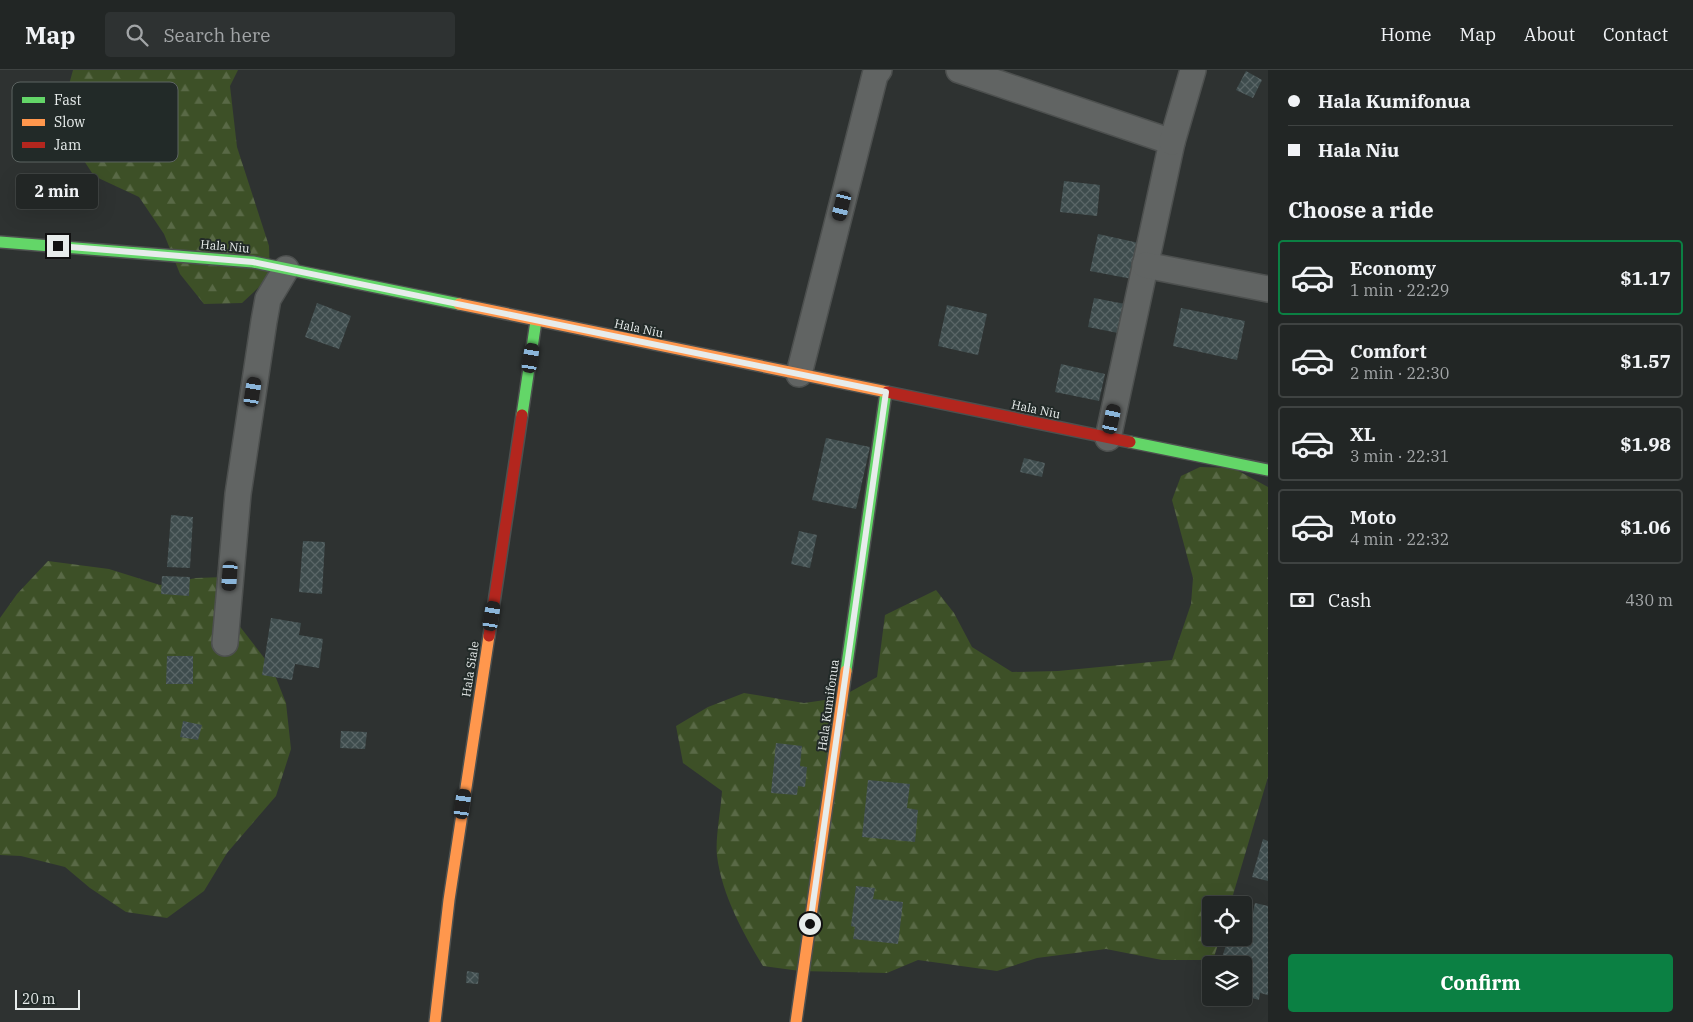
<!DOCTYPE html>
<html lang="en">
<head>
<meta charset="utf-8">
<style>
	:root { --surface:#222625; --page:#2e3232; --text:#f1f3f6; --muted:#a2a5a7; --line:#3f4342; --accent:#0b8043 }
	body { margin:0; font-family:"IBM Plex Serif",serif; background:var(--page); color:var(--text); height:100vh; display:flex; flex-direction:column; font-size:19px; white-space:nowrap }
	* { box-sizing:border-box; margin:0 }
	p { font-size:16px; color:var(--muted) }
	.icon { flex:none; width:28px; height:28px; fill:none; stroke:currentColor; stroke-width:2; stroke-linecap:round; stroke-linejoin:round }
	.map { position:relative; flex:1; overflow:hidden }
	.details { display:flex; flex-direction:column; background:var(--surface); width:425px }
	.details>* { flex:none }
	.hud { display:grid; align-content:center; height:110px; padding:0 20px; background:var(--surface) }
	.fabs { position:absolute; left:1202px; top:826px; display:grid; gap:10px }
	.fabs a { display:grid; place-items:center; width:50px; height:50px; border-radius:5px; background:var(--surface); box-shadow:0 5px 20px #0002,0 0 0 1px var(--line); font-size:25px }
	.scale { position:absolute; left:15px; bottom:12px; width:65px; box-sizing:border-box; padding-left:5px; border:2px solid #e7eceb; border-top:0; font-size:14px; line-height:18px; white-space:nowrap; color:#e7eceb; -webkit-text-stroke:4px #222a28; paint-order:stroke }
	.end { position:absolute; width:22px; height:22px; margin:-11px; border:6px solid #e7eceb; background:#111; box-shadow:0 0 0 2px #111 }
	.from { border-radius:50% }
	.bubble { position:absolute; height:35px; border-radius:5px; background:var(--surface); box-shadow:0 5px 20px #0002,0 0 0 1px var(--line); font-size:16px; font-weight:800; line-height:35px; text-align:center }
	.car { position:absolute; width:15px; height:30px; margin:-15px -8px; border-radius:6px; box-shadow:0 0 4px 1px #0007; background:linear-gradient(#222 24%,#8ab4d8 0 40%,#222 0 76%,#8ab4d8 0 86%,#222 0) }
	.hud b { display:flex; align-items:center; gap:18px; height:48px; font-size:19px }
	.hud b+b { border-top:1px solid var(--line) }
	.hud i { width:12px; height:12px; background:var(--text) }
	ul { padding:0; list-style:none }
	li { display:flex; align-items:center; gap:15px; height:75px; margin:0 10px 8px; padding:0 10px; border:2px solid var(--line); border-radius:5px }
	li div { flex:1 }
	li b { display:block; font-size:19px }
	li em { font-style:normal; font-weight:800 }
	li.active { border-color:var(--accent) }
	li>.icon { width:45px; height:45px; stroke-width:1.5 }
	h2 { padding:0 20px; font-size:22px; line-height:60px }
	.pay { display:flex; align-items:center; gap:12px; height:55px; padding:0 20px; font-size:19px }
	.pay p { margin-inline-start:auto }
	.action { display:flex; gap:10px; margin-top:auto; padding:10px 20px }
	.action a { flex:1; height:58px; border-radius:5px; background:var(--accent); color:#fff; font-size:20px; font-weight:800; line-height:58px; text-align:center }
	header { display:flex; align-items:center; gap:30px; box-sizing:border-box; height:70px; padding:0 25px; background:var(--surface); border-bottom:1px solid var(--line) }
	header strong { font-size:24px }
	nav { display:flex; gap:28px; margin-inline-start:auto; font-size:18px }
	.search { width:350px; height:45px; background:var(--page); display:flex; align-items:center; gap:12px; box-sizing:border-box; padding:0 18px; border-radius:5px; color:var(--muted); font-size:19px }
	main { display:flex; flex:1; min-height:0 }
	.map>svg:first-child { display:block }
	.forest { fill:url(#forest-firs) }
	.building { fill:url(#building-cross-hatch) }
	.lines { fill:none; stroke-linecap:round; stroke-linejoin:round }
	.street-casing { stroke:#4d504f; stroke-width:28 }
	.fast-casing { stroke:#4d504f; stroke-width:14 }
	.slow-casing { stroke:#4d504f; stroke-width:14 }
	.jam-casing { stroke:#4d504f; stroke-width:14 }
	.street { stroke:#616463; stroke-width:25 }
	.fast { stroke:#63d668; stroke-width:11 }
	.slow { stroke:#ff974d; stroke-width:11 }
	.jam { stroke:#b3261e; stroke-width:11 }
	.route { stroke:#e7eceb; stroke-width:6 }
	.labels { text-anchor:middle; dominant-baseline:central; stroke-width:4; stroke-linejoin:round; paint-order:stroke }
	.street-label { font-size:12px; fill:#e7eceb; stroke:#222a28 }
	.key { fill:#222a28; stroke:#5d6462; stroke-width:1 }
	.key-label { font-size:14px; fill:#e7eceb }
</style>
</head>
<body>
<header>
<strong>Map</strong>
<div class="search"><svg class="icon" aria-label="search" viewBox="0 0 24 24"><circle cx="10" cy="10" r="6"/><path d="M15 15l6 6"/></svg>Search here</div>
<nav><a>Home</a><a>Map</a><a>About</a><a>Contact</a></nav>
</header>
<main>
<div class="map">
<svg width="1268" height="952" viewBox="0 0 1268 952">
	<defs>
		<pattern id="forest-firs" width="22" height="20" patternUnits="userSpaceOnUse" patternTransform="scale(1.25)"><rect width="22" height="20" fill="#3d5027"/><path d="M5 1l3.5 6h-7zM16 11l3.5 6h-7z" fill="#596946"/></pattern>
		<pattern id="building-cross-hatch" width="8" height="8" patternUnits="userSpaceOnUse" patternTransform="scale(1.25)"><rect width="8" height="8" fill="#3e4c4d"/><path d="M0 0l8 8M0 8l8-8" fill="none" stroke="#5a6667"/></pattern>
	</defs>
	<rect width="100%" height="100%" fill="#2e3231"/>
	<g class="forest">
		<polygon points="73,0 238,0 230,16 237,77 269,176 270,207 242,233 204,234 180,204 164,164 139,127 94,106 77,80 67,22"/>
		<path d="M 1200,397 L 1233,398 L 1268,417 L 1268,707 L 1230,835 L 1211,835 L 1211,868 L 1220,868 L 1213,890 L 1162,890 L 1106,879 L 1037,888 L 997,901 L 918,890 L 887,903 L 800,901 L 763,896 C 743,863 722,825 717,786 C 715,769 721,739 722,721 L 683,693 L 676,656 L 708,637 L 744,623 L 804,633 L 839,628 L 877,607 L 885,545 L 936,520 L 954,543 L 972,577 L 1012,602 L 1058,601 L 1172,590 L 1191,534 L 1193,508 L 1172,430 L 1181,406 Z"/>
		<polygon points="48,491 109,499 160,515 196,508 224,507 238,554 272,598 286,633 291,679 276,726 227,783 204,821 167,848 126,842 90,818 65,797 21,786 0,785 0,548 17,524"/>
	</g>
	<g class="building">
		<polygon points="1246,1 1262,10 1253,28 1236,20"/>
		<polygon points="1064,111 1100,115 1097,146 1060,142"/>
		<polygon points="1098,164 1139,173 1132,209 1090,201"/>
		<polygon points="1094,228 1125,234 1118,263 1088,257"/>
		<polygon points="317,233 351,246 339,279 305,267"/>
		<polygon points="947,235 987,244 978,285 938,276"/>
		<polygon points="1181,238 1245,251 1237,290 1173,276"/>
		<polygon points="1061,294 1105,304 1099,331 1055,322"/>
		<polygon points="826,368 870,377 856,439 812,430"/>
		<polygon points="1024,388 1045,393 1042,407 1020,402"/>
		<polygon points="171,445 193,447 190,498 167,497"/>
		<polygon points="799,461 817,465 810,498 791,494"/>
		<polygon points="303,471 325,472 322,524 299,522"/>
		<polygon points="162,506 190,507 189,526 161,524"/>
		<polygon points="271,548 301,553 299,565 323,569 319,598 295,594 292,610 262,605"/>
		<polygon points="167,586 193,586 193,614 166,614"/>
		<polygon points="183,651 202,655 198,670 180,667"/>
		<polygon points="341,661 367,662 365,679 340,678"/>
		<polygon points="776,673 802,676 800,696 807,697 805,717 798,716 797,725 771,723"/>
		<polygon points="868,710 910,714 907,738 918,740 915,772 862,767"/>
		<polygon points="1263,769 1268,771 1268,811 1252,807"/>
		<polygon points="856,816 875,818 873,829 903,832 898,874 853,869 855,857 851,856"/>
		<polygon points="1255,833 1268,836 1268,925 1260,923 1259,930 1244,926 1244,895 1220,895 1228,868 1244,868 1244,839 1253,842"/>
		<polygon points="467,901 479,903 478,914 466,913"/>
	</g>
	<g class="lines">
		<defs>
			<g id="street">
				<polyline points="959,0 1172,72 1108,368"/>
				<polyline points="1172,72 1193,0"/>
				<polyline points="1145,195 1268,219"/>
				<polyline points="799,304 875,5 879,0"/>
				<polyline points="225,573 238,424 264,251 268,229 286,199"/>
			</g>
			<g id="fast">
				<polyline points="0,172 253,192 459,234"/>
				<polyline points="522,345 536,251"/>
				<polyline points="1130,372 1268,400"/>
				<polyline points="846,601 886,322"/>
			</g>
			<g id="slow">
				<polyline points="459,234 887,322"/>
				<polyline points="435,952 449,830 489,566"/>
				<polyline points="796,952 846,601"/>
			</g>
			<g id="jam">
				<polyline points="887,322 1130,372"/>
				<polyline points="489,566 522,345"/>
			</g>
		</defs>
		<use href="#street" class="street-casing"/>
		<use href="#fast" class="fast-casing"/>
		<use href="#slow" class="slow-casing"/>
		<use href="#jam" class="jam-casing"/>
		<use href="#street" class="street"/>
		<use href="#fast" class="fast"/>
		<use href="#slow" class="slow"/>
		<use href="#jam" class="jam"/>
	</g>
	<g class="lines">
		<polyline class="route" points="58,176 253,192 886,322 810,854"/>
	</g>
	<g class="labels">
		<g class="street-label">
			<text transform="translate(225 176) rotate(5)">Hala Niu</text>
			<text transform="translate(639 258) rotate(12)">Hala Niu</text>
			<text transform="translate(1036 339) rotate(12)">Hala Niu</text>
			<text transform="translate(470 599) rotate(-81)">Hala Siale</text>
			<text transform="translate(828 635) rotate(-82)">Hala Kumifonua</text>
		</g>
	</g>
	<rect x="12" y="12" width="166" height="80" rx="8" class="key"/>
	<rect x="22" y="27" width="23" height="6" fill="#63d668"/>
	<rect x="22" y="49" width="23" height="7" fill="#ff974d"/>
	<rect x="22" y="72" width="23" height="6" fill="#b3261e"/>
	<g class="key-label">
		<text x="54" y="35">Fast</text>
		<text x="54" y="57">Slow</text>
		<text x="54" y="80">Jam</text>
	</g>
</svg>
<div class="fabs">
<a><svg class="icon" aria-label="locate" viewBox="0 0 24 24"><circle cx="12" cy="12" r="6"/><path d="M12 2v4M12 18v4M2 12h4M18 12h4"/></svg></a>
<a><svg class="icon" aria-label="layers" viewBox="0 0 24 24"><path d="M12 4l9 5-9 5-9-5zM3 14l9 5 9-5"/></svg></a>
</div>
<div class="scale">20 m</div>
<i class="end from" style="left:810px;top:854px"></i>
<i class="end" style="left:58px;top:176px"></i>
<div class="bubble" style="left:16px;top:104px;width:82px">2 min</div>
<i class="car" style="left:842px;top:136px;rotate:194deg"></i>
<i class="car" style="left:531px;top:288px;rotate:9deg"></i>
<i class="car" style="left:253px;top:322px;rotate:9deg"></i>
<i class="car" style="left:1112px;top:349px;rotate:12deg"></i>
<i class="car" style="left:230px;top:506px;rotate:184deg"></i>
<i class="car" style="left:492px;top:546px;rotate:9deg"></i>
<i class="car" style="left:463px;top:734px;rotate:8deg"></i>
</div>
<section class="details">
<div class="hud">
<b><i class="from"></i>Hala Kumifonua</b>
<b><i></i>Hala Niu</b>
</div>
<h2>Choose a ride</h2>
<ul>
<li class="active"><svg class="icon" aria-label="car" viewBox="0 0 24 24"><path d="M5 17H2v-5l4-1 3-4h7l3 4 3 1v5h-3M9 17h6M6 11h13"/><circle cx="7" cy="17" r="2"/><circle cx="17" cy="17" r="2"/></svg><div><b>Economy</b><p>1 min · 22:29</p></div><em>$1.17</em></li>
<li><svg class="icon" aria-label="car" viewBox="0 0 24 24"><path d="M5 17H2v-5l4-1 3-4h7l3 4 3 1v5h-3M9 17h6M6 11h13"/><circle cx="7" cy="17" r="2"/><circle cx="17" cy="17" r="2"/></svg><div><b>Comfort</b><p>2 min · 22:30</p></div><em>$1.57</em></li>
<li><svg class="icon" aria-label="car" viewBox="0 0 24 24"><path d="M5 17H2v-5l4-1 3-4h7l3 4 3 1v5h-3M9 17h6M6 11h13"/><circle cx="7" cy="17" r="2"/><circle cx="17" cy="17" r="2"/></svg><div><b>XL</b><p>3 min · 22:31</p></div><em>$1.98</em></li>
<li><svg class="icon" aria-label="car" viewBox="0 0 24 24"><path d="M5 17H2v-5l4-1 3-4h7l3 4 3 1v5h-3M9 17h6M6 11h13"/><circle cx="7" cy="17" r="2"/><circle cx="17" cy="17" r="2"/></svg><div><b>Moto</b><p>4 min · 22:32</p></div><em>$1.06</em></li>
</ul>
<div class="pay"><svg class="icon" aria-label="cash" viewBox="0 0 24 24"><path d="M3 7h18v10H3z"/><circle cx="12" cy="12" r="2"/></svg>Cash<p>430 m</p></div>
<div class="action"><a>Confirm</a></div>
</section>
</main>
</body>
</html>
